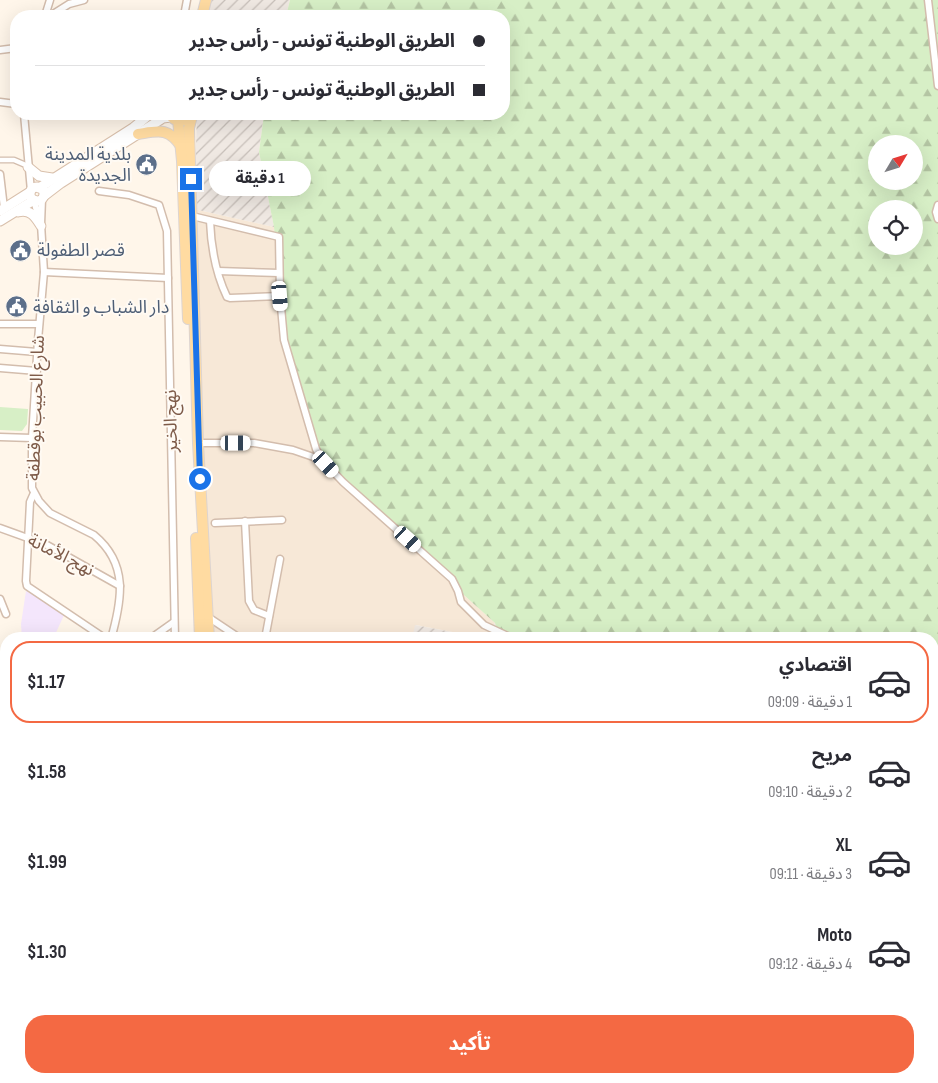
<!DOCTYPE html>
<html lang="ar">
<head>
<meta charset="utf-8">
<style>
	:root { --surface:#fff; --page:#f2f2f3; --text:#2b2b33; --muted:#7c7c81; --line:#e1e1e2; --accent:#f46943 }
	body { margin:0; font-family:"Sofia Sans Condensed","Noto Sans Arabic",sans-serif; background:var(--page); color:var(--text); direction:rtl; height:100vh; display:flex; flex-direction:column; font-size:19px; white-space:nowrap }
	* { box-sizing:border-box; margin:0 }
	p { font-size:16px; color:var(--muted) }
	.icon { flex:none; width:28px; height:28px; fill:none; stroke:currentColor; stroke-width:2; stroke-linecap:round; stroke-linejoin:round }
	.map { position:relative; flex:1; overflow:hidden; direction:ltr }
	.drawer { position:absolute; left:0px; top:632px; width:939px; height:451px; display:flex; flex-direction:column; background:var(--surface); border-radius:20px 20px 0 0; box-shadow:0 5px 20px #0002; direction:rtl }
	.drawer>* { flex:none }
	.hud { position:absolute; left:10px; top:10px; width:500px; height:110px; border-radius:20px; box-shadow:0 5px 20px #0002; direction:rtl; display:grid; align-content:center; height:110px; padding:0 25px; background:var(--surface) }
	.needle { width:32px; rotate:52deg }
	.tools { position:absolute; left:868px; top:135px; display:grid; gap:10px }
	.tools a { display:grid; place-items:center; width:55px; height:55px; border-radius:50%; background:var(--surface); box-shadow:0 5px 20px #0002; font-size:25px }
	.end { position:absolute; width:22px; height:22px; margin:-11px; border:6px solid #1a73e8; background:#fff; box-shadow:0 0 0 2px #fff }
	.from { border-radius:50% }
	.bubble { position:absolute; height:35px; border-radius:18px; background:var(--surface); box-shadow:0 5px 20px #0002; font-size:16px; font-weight:700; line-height:35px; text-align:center; direction:rtl }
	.car { position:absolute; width:15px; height:30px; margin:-15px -8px; border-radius:6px; box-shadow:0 0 4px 1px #0007; background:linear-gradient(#fff 24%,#345 0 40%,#fff 0 76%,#345 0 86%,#fff 0) }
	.hud b { display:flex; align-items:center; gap:18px; height:48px; font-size:19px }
	.hud b+b { border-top:1px solid var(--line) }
	.hud i { width:12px; height:12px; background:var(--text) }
	ul { padding:9px 0 0; list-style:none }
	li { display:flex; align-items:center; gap:15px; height:82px; margin:0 10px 8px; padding:0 15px; border:2px solid transparent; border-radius:20px }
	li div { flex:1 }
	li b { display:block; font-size:19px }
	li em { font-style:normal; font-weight:700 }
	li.selected { border-color:var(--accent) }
	li>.icon { width:45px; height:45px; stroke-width:1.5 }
	.action { display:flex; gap:10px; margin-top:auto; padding:10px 25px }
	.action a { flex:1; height:58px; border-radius:20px; background:var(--accent); color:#fff; font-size:20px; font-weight:700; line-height:58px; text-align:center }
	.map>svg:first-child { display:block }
	.residential { fill:#f7e8d7 }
	.industrial { fill:url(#industrial-furrows) }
	.education { fill:#f4e6fc }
	.grass { fill:url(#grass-dots) }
	.forest { fill:url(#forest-firs); fill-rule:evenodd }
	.pitch { fill:#d7efc6 }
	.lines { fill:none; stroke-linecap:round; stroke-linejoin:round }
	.pedestrian-casing { stroke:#d3bdad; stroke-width:7 }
	.minor-casing { stroke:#d3bdad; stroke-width:9 }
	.tertiary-casing { stroke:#d3bdad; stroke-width:10 }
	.secondary-casing { stroke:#d9c0ac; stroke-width:11 }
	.primary-casing { stroke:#ddd4d0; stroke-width:12 }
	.trunk-casing { stroke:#ddd4d0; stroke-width:12 }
	.pedestrian { stroke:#fff; stroke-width:4.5 }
	.minor { stroke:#fff; stroke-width:6 }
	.tertiary { stroke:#fff; stroke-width:8 }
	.secondary { stroke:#fff; stroke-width:9 }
	.primary { stroke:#ffdba1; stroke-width:10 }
	.trunk { stroke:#fec89e; stroke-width:10 }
	.route { stroke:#1a73e8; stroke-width:6 }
	.labels { text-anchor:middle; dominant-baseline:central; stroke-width:4; stroke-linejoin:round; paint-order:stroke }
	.service-label { font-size:18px; fill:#4e5e75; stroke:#fffaf3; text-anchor:start }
	.street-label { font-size:18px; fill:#7e5b49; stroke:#fffaf3 }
</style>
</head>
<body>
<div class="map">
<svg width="938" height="1083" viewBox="0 0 938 1083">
	<defs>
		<pattern id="industrial-furrows" width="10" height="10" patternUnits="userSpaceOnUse" patternTransform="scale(1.25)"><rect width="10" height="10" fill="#f0e9e3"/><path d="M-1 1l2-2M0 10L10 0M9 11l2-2" fill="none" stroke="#c8c0ba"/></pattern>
		<pattern id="grass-dots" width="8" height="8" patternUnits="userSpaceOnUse" patternTransform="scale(1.25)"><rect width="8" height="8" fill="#d7efc6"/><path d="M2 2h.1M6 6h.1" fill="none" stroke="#b4c5a3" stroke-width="1.8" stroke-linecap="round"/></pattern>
		<pattern id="forest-firs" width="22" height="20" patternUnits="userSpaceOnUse" patternTransform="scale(1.25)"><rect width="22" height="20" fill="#d7efc6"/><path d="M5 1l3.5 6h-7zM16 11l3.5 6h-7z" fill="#b4c5a3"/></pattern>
	</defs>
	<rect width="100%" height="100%" fill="#fff6ea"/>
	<polygon class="residential" points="194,209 274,227 282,341 322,467 495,623 484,638 416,625 412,639 222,639 211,633 200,438"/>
	<g class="industrial">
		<polygon points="209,0 290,0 286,16 206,16"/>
		<polygon points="197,114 264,114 259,152 274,227 194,209"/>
		<polygon points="495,623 500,639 412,639 415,625 484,638"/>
	</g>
	<polygon class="education" points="26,591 65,613 53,639 22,639 21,624"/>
	<polygon class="grass" points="933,768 938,769 938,1083 284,1083 283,1078 932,1078"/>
	<path class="forest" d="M 290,0 L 938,0 L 938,769 L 932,768 L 932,639 L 500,639 L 495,623 L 322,467 L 314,456 L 282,341 L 274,227 L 259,152 L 264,114 L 504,114 L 504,16 L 286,16 ZM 876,144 L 914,144 L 914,181 L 876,181 ZM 876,209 L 914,209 L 914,246 L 876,246 Z"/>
	<polygon class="pitch" points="0,407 28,409 27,424 22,431 0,430"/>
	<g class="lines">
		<defs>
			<polyline id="pedestrian" points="0,160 14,160 28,166"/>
			<g id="minor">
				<polyline points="928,0 938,86"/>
				<polyline points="45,16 50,0"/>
				<polyline points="50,16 69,4 84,0"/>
				<polyline points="184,16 187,0"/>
				<polyline points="0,50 16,48"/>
				<polyline points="0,102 16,104"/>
				<polyline points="24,114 31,191"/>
				<polyline points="0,174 4,208"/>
				<polyline points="99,191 129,195 159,205 167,231 175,639"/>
				<path d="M 42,199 L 41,224 L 44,272 L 38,340 L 32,438 L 32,488 L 39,501 L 50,513 L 94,535 C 129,564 122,600 111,639"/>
				<polyline points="34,201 40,221"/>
				<polyline points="938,205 936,212 938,219"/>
				<polyline points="192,216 279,237 280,296 284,340 316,449 322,460 343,482 452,579 458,591 461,602 484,625 514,639"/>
				<path d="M 210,221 C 211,246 216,274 227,297 L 230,298 L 280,296"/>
				<polyline points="218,271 279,273"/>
				<polyline points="44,272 168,278"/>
				<polyline points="0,324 39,324"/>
				<polyline points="0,349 37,352"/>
				<polyline points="0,368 37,371"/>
				<polyline points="0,437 32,438"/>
				<polyline points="198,443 254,443 293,450 322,460"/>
				<polyline points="34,493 30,502 26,581 27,586 106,639"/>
				<polyline points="245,521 249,601 254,610 269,616"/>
				<polyline points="215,523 282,520"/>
				<polyline points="0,528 47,545 120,586"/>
				<polyline points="0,599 6,614"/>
				<polyline points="208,617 241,639"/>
				<polyline points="150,639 174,622"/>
				<polyline points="265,639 280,559"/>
				<polyline points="932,682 938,679"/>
				<polyline points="0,708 6,708"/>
				<polyline points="0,763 6,764"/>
				<polyline points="0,815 6,815"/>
				<polyline points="820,1078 834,1083"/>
				<polyline points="862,1078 872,1083"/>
				<polyline points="610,1083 624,1078"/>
				<polyline points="664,1083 677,1078"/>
			</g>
			<g id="tertiary">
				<polyline points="0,850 6,851"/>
				<polyline points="0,861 6,862"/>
			</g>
			<g id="secondary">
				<polyline points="28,167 39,176 52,178"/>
				<circle cx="37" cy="194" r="7"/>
				<polyline points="39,188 133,128 150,114"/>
				<polyline points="44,196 61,183 163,118 171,117"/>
				<polyline points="0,211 30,192"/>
				<path d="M 18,212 C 30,209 35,216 41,226"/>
				<polyline points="0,221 34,200"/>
			</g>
			<g id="primary">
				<polyline points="202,16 206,0"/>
				<polyline points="169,114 174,119 185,120"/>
				<polyline points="192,116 189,128 198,443 209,639"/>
				<polyline points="178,120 182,161 188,319"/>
				<path d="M 138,134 C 158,131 168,127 181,146"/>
				<polyline points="196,538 200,639"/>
				<polyline points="269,1078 270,1083"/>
				<polyline points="280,1078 282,1083"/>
			</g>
			<g id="trunk">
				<polyline points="0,1012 6,1010"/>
				<polyline points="0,1023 6,1020"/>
				<polyline points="0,1067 6,1066"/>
				<polyline points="93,1078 111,1083"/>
				<polyline points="139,1078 147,1083"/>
				<polyline points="359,1078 362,1083"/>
				<polyline points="371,1078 374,1083"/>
				<polyline points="257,1083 258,1078"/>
			</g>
		</defs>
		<use href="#pedestrian" class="pedestrian-casing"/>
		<use href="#minor" class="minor-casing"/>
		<use href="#tertiary" class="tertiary-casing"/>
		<use href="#secondary" class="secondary-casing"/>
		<use href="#primary" class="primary-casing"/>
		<use href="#trunk" class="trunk-casing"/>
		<use href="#pedestrian" class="pedestrian"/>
		<use href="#minor" class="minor"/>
		<use href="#tertiary" class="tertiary"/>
		<use href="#secondary" class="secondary"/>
		<use href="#primary" class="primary"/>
		<use href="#trunk" class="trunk"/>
	</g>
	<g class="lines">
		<polyline class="route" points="191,179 200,479"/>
	</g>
	<defs>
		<symbol id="civic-disc" viewBox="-11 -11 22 22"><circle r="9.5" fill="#5c6f8a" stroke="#fffaf3"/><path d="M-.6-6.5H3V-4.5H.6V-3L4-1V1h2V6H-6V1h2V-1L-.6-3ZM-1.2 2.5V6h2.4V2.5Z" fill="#fff"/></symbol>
	</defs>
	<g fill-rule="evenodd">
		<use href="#civic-disc" x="134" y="152" width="25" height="25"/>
		<use href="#civic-disc" x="8" y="238" width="25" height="25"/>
		<use href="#civic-disc" x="4" y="294" width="25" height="25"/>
	</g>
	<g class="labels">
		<g class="service-label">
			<text x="131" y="154" text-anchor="end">بلدية المدينة<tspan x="131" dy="21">الجديدة</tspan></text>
			<text x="37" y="250">قصر الطفولة</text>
			<text x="33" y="307">دار الشباب و الثقافة</text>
		</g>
		<g class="street-label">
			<text transform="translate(36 408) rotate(-88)">شارع الحبيب بوقطفة</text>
			<text transform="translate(171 421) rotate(-91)">نهج الخير</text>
			<text transform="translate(61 555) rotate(27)">نهج الأمانة</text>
		</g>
	</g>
</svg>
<div class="tools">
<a><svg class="needle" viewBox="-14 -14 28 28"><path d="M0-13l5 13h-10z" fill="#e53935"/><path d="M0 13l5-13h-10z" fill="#7c7c81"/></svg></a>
<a><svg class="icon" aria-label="locate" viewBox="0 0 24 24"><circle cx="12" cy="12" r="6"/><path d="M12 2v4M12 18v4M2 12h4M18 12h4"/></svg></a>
</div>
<i class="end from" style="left:200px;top:479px"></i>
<i class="end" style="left:191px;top:179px"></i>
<div class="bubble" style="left:209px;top:161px;width:102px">1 دقيقة</div>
<i class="car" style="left:280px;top:296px;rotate:175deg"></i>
<i class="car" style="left:236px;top:443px;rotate:90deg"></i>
<i class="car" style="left:326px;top:464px;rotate:137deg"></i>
<i class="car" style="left:408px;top:539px;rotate:132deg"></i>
<div class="hud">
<b><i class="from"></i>الطريق الوطنية تونس - رأس جدير</b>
<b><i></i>الطريق الوطنية تونس - رأس جدير</b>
</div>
<section class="drawer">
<ul>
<li class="selected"><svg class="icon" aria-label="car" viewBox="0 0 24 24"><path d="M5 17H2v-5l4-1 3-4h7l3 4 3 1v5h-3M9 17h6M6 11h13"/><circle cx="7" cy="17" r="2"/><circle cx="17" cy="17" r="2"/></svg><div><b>اقتصادي</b><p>1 دقيقة · 09:09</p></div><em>$1.17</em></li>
<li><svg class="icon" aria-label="car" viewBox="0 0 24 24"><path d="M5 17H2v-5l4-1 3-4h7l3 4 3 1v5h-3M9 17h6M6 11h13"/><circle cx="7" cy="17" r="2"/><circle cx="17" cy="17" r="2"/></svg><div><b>مريح</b><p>2 دقيقة · 09:10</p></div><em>$1.58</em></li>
<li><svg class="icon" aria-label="car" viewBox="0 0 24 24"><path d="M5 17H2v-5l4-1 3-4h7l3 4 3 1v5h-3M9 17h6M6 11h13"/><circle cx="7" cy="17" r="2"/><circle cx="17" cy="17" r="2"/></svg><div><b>XL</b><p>3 دقيقة · 09:11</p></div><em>$1.99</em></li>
<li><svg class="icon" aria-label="car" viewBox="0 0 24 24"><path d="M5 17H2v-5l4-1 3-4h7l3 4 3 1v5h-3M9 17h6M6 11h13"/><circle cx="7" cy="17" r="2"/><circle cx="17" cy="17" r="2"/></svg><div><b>Moto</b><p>4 دقيقة · 09:12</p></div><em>$1.30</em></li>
</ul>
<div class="action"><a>تأكيد</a></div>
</section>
</div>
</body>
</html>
